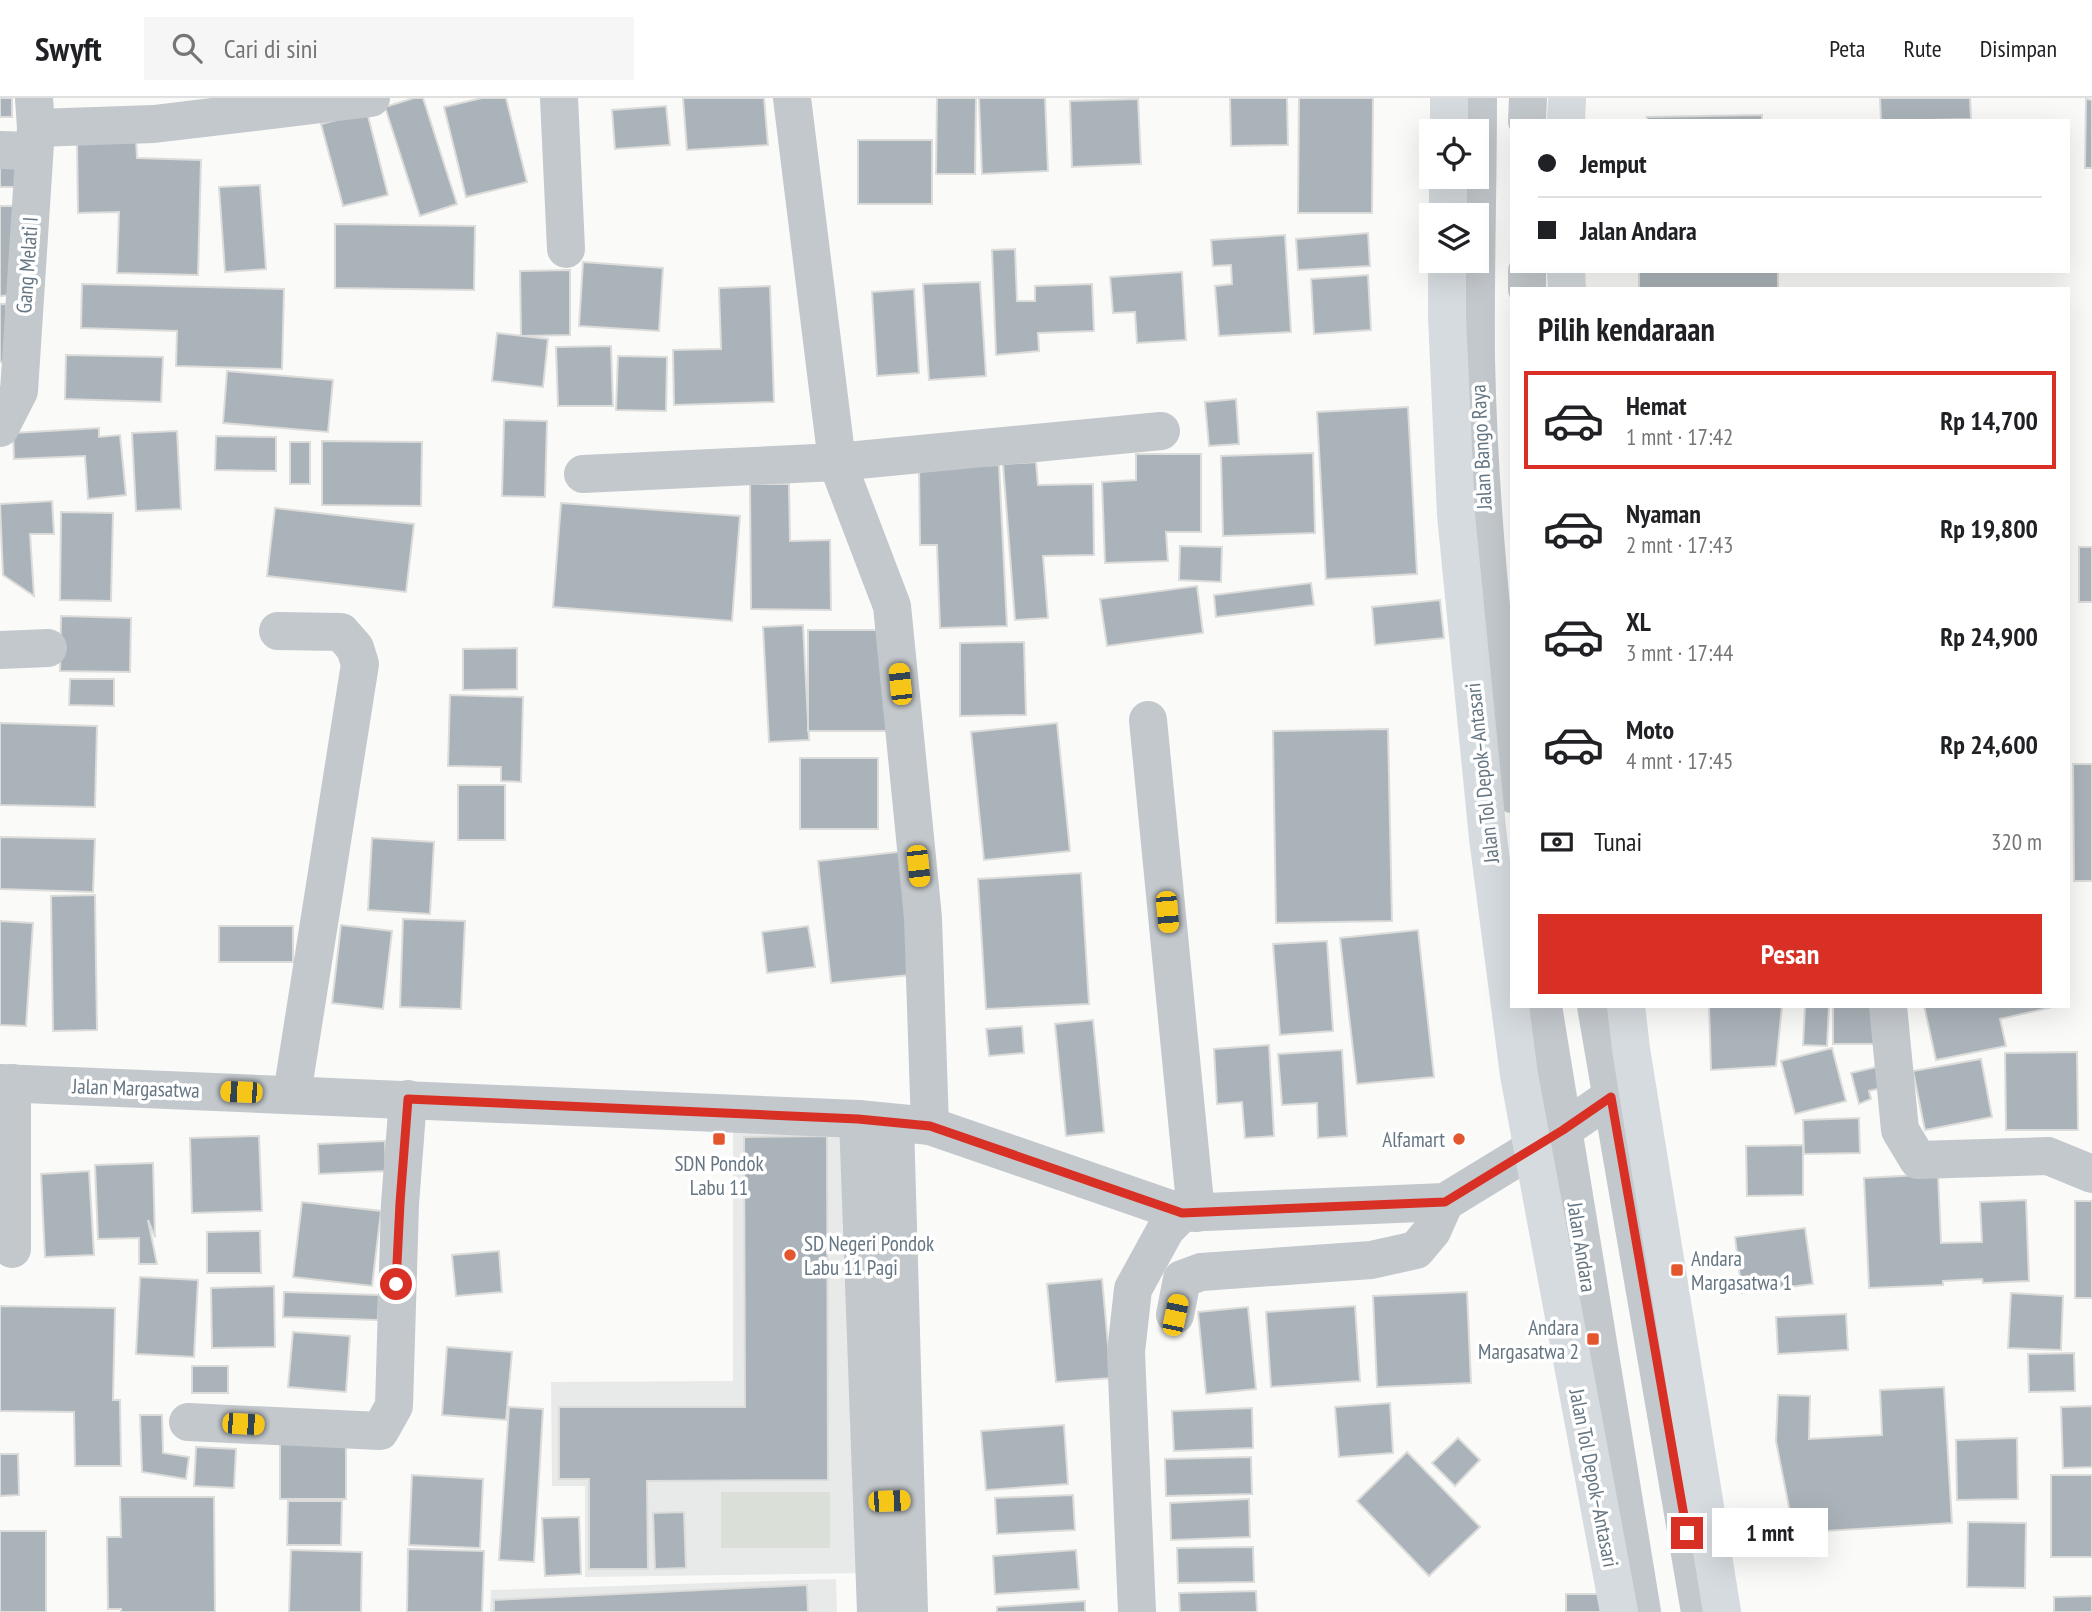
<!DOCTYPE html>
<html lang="id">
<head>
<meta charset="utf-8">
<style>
	:root { --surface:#fff; --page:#f6f6f6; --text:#202124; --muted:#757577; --line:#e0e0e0; --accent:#d93025 }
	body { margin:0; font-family:"PT Sans Narrow",sans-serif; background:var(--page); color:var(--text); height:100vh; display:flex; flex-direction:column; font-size:26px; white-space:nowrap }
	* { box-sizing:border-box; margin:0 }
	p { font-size:23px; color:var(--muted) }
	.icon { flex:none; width:38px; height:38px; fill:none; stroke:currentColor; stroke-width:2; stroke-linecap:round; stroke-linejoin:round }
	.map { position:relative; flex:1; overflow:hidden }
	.details { position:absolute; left:1510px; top:189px; width:560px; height:721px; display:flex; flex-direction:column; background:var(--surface); border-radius:0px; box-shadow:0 7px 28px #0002 }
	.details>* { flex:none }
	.banner { position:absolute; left:1510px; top:21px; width:560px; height:154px; border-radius:0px; box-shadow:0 7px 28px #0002; display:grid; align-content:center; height:154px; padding:0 28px; background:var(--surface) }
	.fabs { position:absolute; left:1419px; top:21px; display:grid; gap:14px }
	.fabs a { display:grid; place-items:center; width:70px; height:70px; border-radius:0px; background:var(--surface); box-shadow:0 7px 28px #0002; font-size:35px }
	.end { position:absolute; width:32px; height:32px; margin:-16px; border:9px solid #d93025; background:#fff; box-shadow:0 0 0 4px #fff }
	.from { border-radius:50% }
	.bubble { position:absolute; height:49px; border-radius:0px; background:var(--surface); box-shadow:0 7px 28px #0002; font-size:23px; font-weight:600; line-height:49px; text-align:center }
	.car { position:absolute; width:21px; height:42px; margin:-21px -10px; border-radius:9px; box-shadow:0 0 5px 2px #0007; background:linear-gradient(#f5c518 24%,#345 0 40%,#f5c518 0 76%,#345 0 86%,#f5c518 0) }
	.banner b { display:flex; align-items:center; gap:24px; height:66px; font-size:26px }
	.banner b+b { border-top:2px solid var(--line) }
	.banner i { width:18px; height:18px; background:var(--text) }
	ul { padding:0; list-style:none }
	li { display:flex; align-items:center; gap:21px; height:98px; margin:0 14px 10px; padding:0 14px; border:4px solid transparent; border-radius:0px }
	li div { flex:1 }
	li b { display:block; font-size:26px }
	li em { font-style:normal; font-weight:600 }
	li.selected { border-color:var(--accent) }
	li>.icon { width:63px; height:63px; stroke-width:1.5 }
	h2 { padding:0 28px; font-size:32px; line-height:84px }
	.pay { display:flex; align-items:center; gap:18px; height:77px; padding:0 28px; font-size:26px }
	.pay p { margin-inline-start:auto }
	.primary-button { display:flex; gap:14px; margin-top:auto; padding:14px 28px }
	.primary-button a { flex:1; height:80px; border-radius:0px; background:var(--accent); color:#fff; font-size:28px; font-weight:600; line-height:80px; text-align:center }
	header { display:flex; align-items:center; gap:42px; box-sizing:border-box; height:98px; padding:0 35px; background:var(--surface); border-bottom:2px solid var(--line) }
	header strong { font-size:33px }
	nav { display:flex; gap:38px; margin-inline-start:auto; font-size:24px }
	.search { width:490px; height:63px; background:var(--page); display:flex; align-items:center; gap:18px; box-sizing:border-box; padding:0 24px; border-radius:0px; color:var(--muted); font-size:26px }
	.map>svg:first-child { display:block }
	.built { fill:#e8e9e9 }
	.pitch { fill:#dadfd7 }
	.building { fill:#aab3b9; stroke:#dcdcda; stroke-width:2 }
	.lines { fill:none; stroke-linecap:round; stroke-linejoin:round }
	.minor { stroke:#c3c8cc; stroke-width:38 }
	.tertiary { stroke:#c3c8cc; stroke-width:38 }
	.motorway { stroke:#d6dbdf; stroke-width:38 }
	.route { stroke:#d93025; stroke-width:9 }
	.poi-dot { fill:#e4572e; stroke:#fff; stroke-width:2.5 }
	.labels { text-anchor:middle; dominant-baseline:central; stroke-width:7; stroke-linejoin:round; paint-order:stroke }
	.street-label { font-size:21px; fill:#657683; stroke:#fff }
	.poi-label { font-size:21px; fill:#657683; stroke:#fff; text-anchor:end }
</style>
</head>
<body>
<header>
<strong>Swyft</strong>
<div class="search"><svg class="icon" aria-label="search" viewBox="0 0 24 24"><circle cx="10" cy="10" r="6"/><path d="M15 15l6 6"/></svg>Cari di sini</div>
<nav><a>Peta</a><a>Rute</a><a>Disimpan</a></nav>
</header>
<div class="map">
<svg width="2092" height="1514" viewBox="0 0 2092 1514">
	<rect width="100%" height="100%" fill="#fafaf8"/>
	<g class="built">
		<polygon points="733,1030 840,1031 863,1475 585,1479 585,1388 552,1388 551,1284 733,1283"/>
		<polygon points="836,1481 837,1514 490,1514 491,1492"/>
	</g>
	<rect class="pitch" x="721" y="1394" width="109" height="56"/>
	<g class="building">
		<rect x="0" y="0" width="12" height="19"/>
		<polygon points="414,0 423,0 457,106 420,118 385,9"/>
		<polygon points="482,0 506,0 527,84 466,99 444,9"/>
		<polygon points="683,0 764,0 768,47 687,52"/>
		<polygon points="937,0 976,0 975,76 936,76"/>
		<polygon points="979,0 1045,0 1048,73 982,76"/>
		<polygon points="1230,0 1287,0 1288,47 1231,48"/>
		<polygon points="1299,0 1373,0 1372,115 1298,115"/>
		<polygon points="1880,0 1970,0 1971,21 1881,23"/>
		<polygon points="1138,1 1141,66 1072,69 1070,3"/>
		<polygon points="2086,1 2092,2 2092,70 2085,70"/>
		<polygon points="666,8 670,47 615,51 612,12"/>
		<polygon points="367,14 388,97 343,108 321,26"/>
		<polygon points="1762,17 1762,23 1647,23 1647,19"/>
		<polygon points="136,40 137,60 201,62 198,177 117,175 119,114 78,115 77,41"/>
		<rect x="858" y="42" width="74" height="64"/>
		<rect x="0" y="67" width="26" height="22"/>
		<polygon points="260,87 266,171 225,174 219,89"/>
		<polygon points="0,108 15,108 16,197 0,198"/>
		<polygon points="335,126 475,128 474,192 335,190"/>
		<polygon points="1368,135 1370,168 1298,172 1296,141"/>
		<polygon points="1285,137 1291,234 1219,238 1215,188 1232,186 1231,167 1213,168 1211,142"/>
		<polygon points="1015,151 1017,203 1035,203 1035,188 1092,186 1094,233 1038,235 1039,253 996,257 992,152"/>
		<polygon points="583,164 663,170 659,233 579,228"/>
		<polygon points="570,172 570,237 521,238 520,173"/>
		<rect x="1639" y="173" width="139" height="18"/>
		<polygon points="1182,174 1186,242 1137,245 1135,214 1113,215 1110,179"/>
		<polygon points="1368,177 1371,232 1314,236 1311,181"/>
		<polygon points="980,184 986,278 929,282 923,186"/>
		<polygon points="82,186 284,191 282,271 176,268 177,233 81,230"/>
		<polygon points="770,188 774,304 674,307 673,252 721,251 719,190"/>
		<polygon points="914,191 919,275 877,278 872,194"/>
		<polygon points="0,206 6,206 8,263 0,264"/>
		<polygon points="497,235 548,241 543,289 492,283"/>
		<polygon points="611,248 613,308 558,308 556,249"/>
		<polygon points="66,257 163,259 161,304 65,301"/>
		<polygon points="618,258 667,259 666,313 616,312"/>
		<polygon points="227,273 333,282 328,334 223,325"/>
		<polygon points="1236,301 1239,346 1209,348 1205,304"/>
		<polygon points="1408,309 1417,476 1326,481 1317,314"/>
		<polygon points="504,322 547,323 545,399 502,398"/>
		<polygon points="99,330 99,339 120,337 126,397 88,401 85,358 14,361 13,335"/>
		<polygon points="177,333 181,411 136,413 132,335"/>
		<polygon points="216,338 276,339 276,373 215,372"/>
		<polygon points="322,343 422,344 421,408 322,407"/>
		<rect x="290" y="344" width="20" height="42"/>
		<polygon points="1313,355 1315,435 1223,438 1221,358"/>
		<polygon points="1136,356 1201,356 1201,434 1166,434 1168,463 1105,465 1102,384 1136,382"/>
		<polygon points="1036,364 1038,387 1093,386 1094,457 1043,458 1048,520 1015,522 1003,366"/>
		<polygon points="999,367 1007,528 940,530 937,447 920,447 919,369"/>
		<polygon points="750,386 789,386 790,443 830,442 831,512 751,511"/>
		<polygon points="52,403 54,436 30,436 34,498 3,477 0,406"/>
		<polygon points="561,405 740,418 732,523 553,509"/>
		<polygon points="275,410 414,426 406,494 267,478"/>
		<polygon points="61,414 113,415 111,503 60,502"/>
		<polygon points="1180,448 1222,449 1221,484 1179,482"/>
		<rect x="2079" y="449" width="13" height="55"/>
		<polygon points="1311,485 1314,507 1216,519 1214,497"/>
		<polygon points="1197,488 1203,535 1107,548 1100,501"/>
		<polygon points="1440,502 1444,540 1375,547 1372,509"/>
		<polygon points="61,518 131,520 130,574 60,573"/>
		<polygon points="803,527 809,642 769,644 763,529"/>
		<rect x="808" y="532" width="82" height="101"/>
		<polygon points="1024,544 1026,617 960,618 960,545"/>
		<polygon points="517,550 517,591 463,592 463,551"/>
		<polygon points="70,581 114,581 114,608 69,607"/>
		<polygon points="450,597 523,599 521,684 501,683 501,669 448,668"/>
		<polygon points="0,625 97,628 95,709 0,707"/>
		<polygon points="1057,625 1070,753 984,762 971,634"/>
		<polygon points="1388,631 1392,823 1276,825 1273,633"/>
		<rect x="800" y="660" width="78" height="71"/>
		<polygon points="2073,666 2092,666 2092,783 2074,783"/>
		<rect x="458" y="687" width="47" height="55"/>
		<polygon points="0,739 95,741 93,794 0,791"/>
		<polygon points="372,740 434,744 430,816 368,812"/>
		<polygon points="906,753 919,876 831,885 818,763"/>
		<polygon points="1081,775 1089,906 986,911 978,781"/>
		<polygon points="95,797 97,932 53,933 51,798"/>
		<polygon points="403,821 465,823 461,911 400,909"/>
		<polygon points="0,823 33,825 26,928 0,927"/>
		<polygon points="341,827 392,833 383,911 332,905"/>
		<rect x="219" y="828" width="74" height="36"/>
		<polygon points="808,828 815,869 767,875 762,834"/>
		<polygon points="1418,832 1434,979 1357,986 1340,840"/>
		<polygon points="1327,843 1333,933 1280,937 1273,846"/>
		<polygon points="1709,908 1782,908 1776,968 1711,972"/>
		<polygon points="1805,908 1829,908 1827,948 1803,947"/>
		<rect x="1833" y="908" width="51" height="38"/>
		<polygon points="1924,908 2053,908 2053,909 2000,921 2006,948 1936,962"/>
		<polygon points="1093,922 1104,1034 1066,1038 1055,926"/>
		<polygon points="1022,928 1024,955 989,958 986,931"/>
		<polygon points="1269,947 1274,1038 1245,1040 1242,1004 1217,1006 1214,951"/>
		<polygon points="1832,950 1846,1003 1795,1016 1781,963"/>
		<polygon points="1342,952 1347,1038 1318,1040 1317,1005 1282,1007 1278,956"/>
		<polygon points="2077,954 2078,1032 2006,1032 2005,955"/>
		<polygon points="1981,961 1992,1019 1925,1032 1913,973"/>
		<polygon points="1881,968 1886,989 1869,993 1871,1001 1859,1006 1851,975"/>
		<polygon points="1859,1020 1860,1055 1804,1056 1803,1022"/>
		<polygon points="259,1038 262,1113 192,1115 190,1040"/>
		<polygon points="827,1038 828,1382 647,1383 648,1471 589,1471 589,1381 559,1381 559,1309 745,1309 744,1039"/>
		<polygon points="385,1043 386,1073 319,1076 318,1046"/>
		<polygon points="1803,1047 1803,1097 1747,1098 1746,1048"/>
		<polygon points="153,1065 155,1139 148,1122 157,1166 139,1166 139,1140 98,1141 95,1067"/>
		<polygon points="89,1073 94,1157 45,1159 41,1076"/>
		<polygon points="1938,1076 1941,1145 1982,1144 1980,1104 2026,1102 2029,1183 1983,1185 1982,1181 1943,1183 1943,1187 1869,1190 1864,1080"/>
		<rect x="2075" y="1103" width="17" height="97"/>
		<polygon points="302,1104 381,1113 372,1188 293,1179"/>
		<polygon points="1805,1130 1813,1186 1742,1195 1735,1139"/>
		<polygon points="260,1133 261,1175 207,1175 207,1134"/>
		<polygon points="499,1153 502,1194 456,1198 452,1157"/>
		<polygon points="140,1179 198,1182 194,1259 136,1256"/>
		<polygon points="1102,1181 1111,1280 1056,1284 1047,1186"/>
		<polygon points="274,1188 275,1249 212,1250 211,1190"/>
		<polygon points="284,1194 379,1197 378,1222 283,1219"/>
		<polygon points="1467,1194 1471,1285 1377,1289 1373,1198"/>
		<polygon points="2011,1195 2063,1198 2061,1252 2008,1250"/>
		<polygon points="0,1208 115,1210 113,1302 120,1302 121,1368 75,1368 74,1314 0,1313"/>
		<polygon points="1355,1208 1360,1283 1271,1289 1266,1214"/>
		<polygon points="1248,1209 1256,1291 1206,1296 1198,1214"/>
		<polygon points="1846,1216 1848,1252 1778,1256 1776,1219"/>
		<polygon points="293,1234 350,1238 346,1294 288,1289"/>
		<polygon points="447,1249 512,1254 506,1322 442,1317"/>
		<polygon points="2074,1255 2075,1293 2029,1294 2028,1256"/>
		<rect x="192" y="1268" width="36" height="27"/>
		<polygon points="1944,1289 1952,1425 1794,1435 1776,1343 1778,1297 1810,1298 1809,1341 1882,1337 1880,1292"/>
		<polygon points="1390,1305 1393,1355 1339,1359 1335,1309"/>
		<polygon points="2092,1308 2092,1369 2063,1370 2061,1309"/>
		<polygon points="509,1309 543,1311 534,1464 499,1462"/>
		<polygon points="1252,1310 1253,1350 1174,1353 1172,1313"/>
		<polygon points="140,1317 162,1317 163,1355 189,1359 186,1381 142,1374"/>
		<polygon points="1064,1327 1068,1386 986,1392 981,1333"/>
		<polygon points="1458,1340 1480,1362 1455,1388 1432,1365"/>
		<polygon points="2017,1340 2018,1401 1957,1402 1956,1342"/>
		<rect x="280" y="1346" width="66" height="55"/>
		<polygon points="196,1349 236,1351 234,1390 194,1388"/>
		<polygon points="1407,1354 1480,1429 1429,1478 1357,1403"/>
		<polygon points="0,1356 18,1356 19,1397 0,1398"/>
		<polygon points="1251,1359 1252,1396 1166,1398 1165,1361"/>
		<polygon points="412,1377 483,1381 480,1450 409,1447"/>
		<rect x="2051" y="1377" width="41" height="82"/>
		<polygon points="1073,1397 1075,1432 997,1436 995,1400"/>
		<polygon points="120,1399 214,1399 215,1514 121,1514 121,1511 108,1511 107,1439 121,1439"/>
		<polygon points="1249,1401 1250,1439 1171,1442 1170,1405"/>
		<polygon points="288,1403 342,1403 341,1447 287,1447"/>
		<polygon points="684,1414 686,1470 655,1471 653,1415"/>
		<polygon points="579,1419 581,1476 545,1478 542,1420"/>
		<polygon points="1968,1424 2026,1425 2025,1490 1967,1489"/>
		<rect x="0" y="1433" width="46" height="81"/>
		<polygon points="1253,1449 1254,1484 1178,1485 1177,1450"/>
		<polygon points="408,1451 484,1453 482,1514 407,1514"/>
		<polygon points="291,1452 362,1454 361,1514 289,1514"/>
		<polygon points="1076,1452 1079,1491 995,1496 993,1458"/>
		<polygon points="807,1487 808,1514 494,1514 494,1502"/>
		<polygon points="1256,1493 1257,1514 1180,1514 1179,1495"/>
		<rect x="1566" y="1496" width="37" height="18"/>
		<polygon points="2092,1498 2092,1514 2054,1514 2054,1499"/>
		<polygon points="1085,1503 1085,1514 997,1514 997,1509"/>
	</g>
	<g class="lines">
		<g class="minor">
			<polyline points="559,0 566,151"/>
			<polyline points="792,0 837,364 892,508 923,820 930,1028"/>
			<polyline points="36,30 154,26 371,0"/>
			<polyline points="0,52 34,53"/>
			<polyline points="0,330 19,293 36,30 34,0"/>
			<polyline points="583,376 837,364 1161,333"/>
			<polyline points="278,533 341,534 355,550 360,566 292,996"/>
			<polyline points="0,552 48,550"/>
			<polyline points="1148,622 1196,1115"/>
			<polyline points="1888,908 1900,1032 1918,1062 2048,1058 2092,1076"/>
			<polyline points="12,985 12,1151"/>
			<polyline points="858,1021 876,1514"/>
			<polyline points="895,1025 909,1514"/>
			<polyline points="1175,1217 1182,1181 1201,1174 1371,1162 1416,1152 1432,1133 1445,1104"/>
			<polyline points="188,1324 380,1333 394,1308 400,1106 408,1001"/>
			<polyline points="1137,1514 1126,1254 1133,1191 1166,1131 1182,1115"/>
		</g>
		<g class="tertiary">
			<path d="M 1478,0 C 1478,87 1475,174 1476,261 C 1479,407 1494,552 1512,696"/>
			<polyline points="1527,23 1528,0"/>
			<polyline points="1527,173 1527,191"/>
			<polyline points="1543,908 1642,1514"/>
			<polyline points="1596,908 1700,1514"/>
			<polyline points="0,985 858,1021 930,1028 1182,1115 1445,1104 1563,1032 1611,999"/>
		</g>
		<g class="motorway">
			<polyline points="1566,23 1567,0"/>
			<polyline points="1449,33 1449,0"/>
			<polyline points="1448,117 1448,79"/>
			<polyline points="1447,163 1447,219 1456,417 1488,740 1519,977 1619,1514"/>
			<polyline points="1566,173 1567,191"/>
			<polyline points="1626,908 1631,951 1722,1514"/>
		</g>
	</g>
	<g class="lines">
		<polyline class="route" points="396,1186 400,1105 408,1001 858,1021 930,1028 1182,1115 1445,1104 1563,1032 1611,999 1687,1435"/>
	</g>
	<g class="poi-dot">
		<rect x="712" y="1034" width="14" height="14" rx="3.5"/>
		<circle cx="1459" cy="1041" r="7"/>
		<circle cx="790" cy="1157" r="7"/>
		<rect x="1670" y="1165" width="14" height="14" rx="3.5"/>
		<rect x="1586" y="1234" width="14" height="14" rx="3.5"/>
	</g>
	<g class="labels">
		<g class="street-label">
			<text transform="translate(27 167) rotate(-86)">Gang Melati I</text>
			<text transform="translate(1481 349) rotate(-93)">Jalan Bango Raya</text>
			<text transform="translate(1482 675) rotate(-96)">Jalan Tol Depok–Antasari</text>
			<text transform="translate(136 990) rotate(2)">Jalan Margasatwa</text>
			<text transform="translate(1582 1149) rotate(81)">Jalan Andara</text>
			<text transform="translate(1594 1380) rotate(79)">Jalan Tol Depok–Antasari</text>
		</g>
		<g class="poi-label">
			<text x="1445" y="1041">Alfamart</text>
			<text x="719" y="1065" text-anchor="middle">SDN Pondok<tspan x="719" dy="24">Labu 11</tspan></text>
			<text x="804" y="1145" text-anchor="start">SD Negeri Pondok<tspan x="804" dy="24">Labu 11 Pagi</tspan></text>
			<text x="1691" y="1160" text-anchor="start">Andara<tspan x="1691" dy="24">Margasatwa 1</tspan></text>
			<text x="1579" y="1229">Andara<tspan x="1579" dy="24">Margasatwa 2</tspan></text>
		</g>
	</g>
</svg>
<div class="fabs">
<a><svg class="icon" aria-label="locate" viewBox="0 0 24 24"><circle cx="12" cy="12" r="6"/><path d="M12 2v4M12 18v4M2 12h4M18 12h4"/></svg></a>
<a><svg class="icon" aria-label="layers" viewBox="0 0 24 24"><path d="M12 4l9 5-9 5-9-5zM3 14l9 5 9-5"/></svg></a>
</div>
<i class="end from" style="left:396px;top:1186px"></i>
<i class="end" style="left:1687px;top:1435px"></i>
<div class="bubble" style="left:1712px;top:1410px;width:116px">1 mnt</div>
<i class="car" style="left:900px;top:586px;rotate:354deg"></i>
<i class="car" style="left:918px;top:768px;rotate:174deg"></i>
<i class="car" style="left:1167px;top:814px;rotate:175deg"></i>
<i class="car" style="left:241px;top:994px;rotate:272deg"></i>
<i class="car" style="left:1175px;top:1217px;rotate:12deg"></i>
<i class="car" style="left:243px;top:1326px;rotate:93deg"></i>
<i class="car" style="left:889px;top:1403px;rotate:88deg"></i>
<div class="banner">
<b><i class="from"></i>Jemput</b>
<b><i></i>Jalan Andara</b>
</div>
<section class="details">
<h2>Pilih kendaraan</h2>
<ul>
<li class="selected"><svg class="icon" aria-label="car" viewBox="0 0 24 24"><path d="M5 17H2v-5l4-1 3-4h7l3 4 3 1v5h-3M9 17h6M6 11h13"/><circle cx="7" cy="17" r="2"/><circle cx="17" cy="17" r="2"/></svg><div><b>Hemat</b><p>1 mnt · 17:42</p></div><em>Rp 14,700</em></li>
<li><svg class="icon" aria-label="car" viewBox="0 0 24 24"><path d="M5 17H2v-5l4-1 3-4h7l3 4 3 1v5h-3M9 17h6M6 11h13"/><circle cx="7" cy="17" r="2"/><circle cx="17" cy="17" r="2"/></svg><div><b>Nyaman</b><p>2 mnt · 17:43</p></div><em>Rp 19,800</em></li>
<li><svg class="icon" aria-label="car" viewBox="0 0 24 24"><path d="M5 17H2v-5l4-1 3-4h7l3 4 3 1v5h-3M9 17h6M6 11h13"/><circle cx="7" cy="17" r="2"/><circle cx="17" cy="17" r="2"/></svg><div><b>XL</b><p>3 mnt · 17:44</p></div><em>Rp 24,900</em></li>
<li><svg class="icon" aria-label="car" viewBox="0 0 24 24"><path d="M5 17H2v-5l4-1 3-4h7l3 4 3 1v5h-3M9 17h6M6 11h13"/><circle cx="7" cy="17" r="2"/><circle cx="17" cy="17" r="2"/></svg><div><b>Moto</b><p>4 mnt · 17:45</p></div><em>Rp 24,600</em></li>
</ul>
<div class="pay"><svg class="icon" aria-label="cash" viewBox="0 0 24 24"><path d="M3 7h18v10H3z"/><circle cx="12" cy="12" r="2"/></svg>Tunai<p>320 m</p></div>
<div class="primary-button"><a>Pesan</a></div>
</section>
</div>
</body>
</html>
